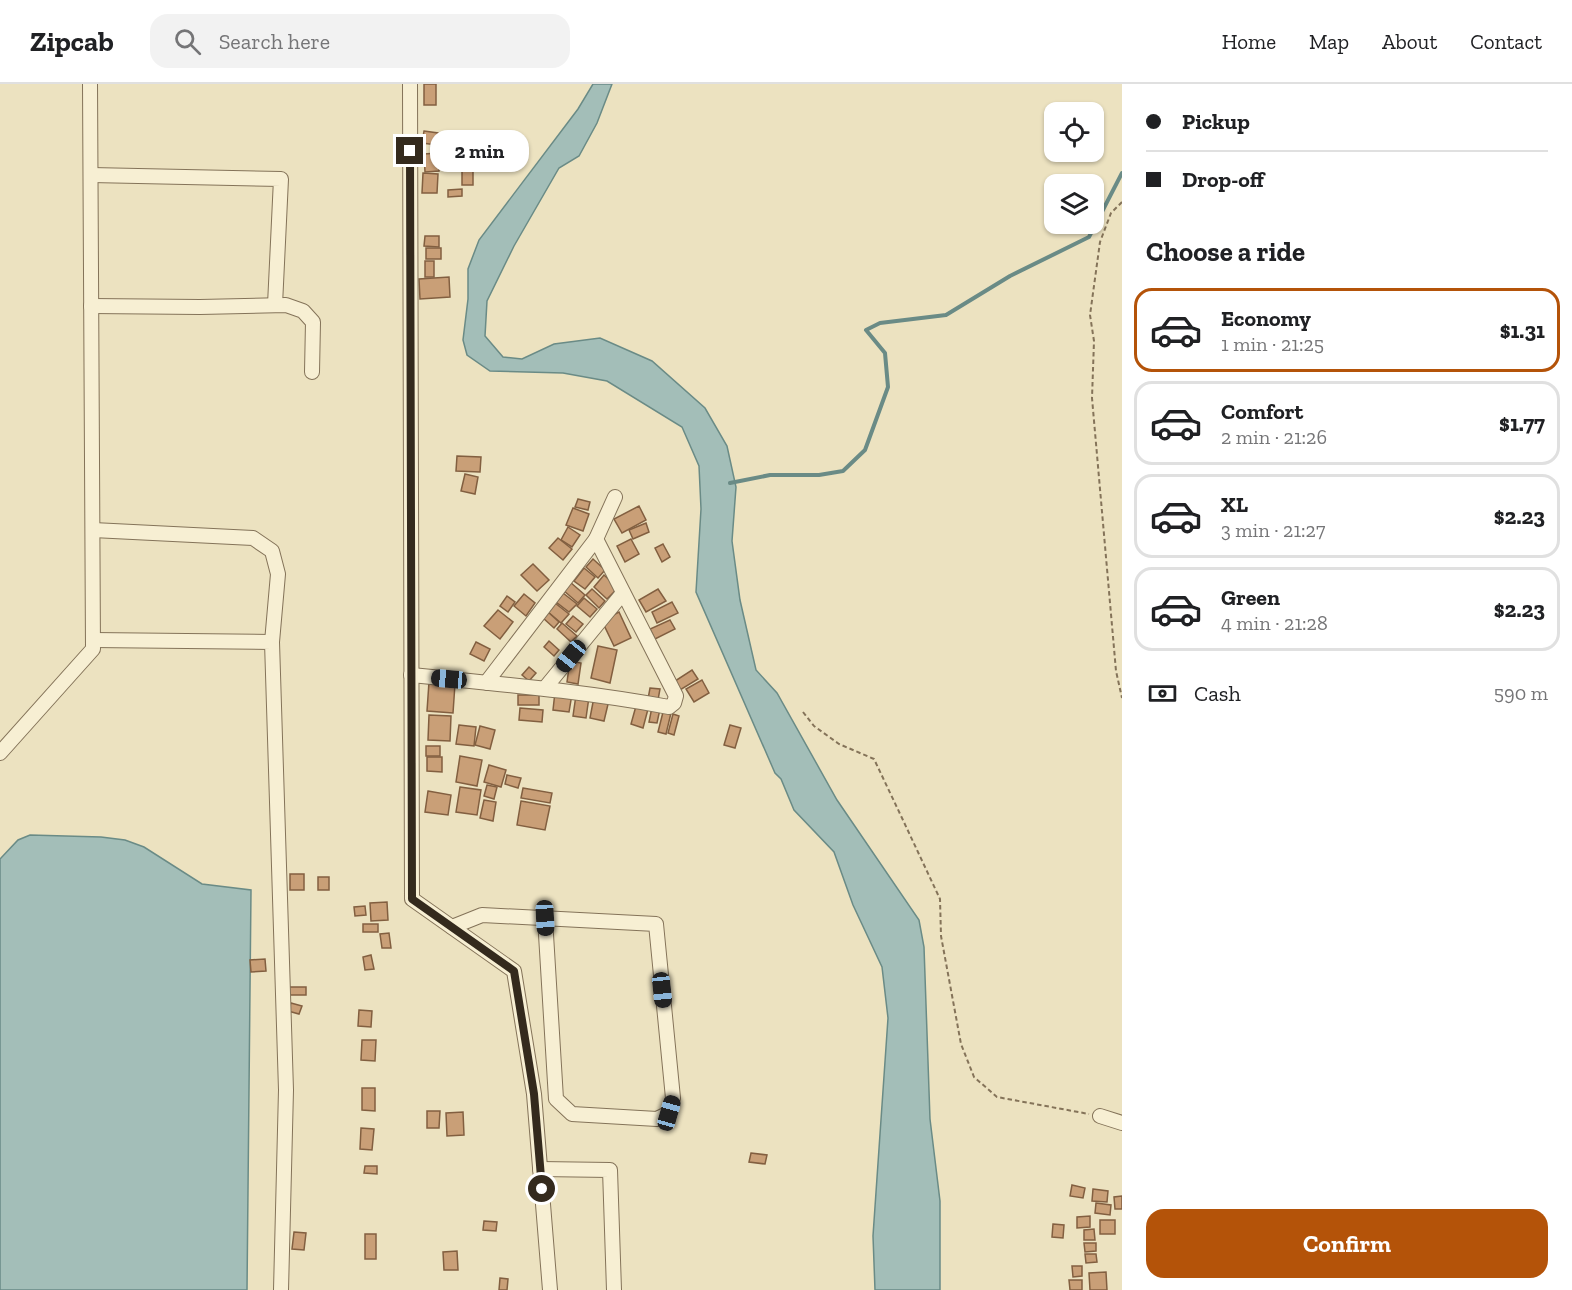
<!DOCTYPE html>
<html lang="en">
<head>
<meta charset="utf-8">
<style>
	:root { --surface:#fff; --page:#f2f2f2; --text:#202124; --muted:#757577; --line:#e0e0e0; --accent:#b45309 }
	body { margin:0; font-family:"Zilla Slab",serif; background:var(--page); color:var(--text); height:100vh; display:flex; flex-direction:column; font-size:22px; white-space:nowrap }
	* { box-sizing:border-box; margin:0 }
	p { font-size:20px; color:var(--muted) }
	.icon { flex:none; width:33px; height:33px; fill:none; stroke:currentColor; stroke-width:2; stroke-linecap:round; stroke-linejoin:round }
	.map { position:relative; flex:1; overflow:hidden }
	.side { display:flex; flex-direction:column; background:var(--surface); width:450px }
	.side>* { flex:none }
	.top-card { display:grid; align-content:center; height:132px; padding:0 24px; background:var(--surface) }
	.controls { position:absolute; left:1044px; top:18px; display:grid; gap:12px }
	.controls a { display:grid; place-items:center; width:60px; height:60px; border-radius:12px; background:var(--surface); box-shadow:0 2px 4px #0004; font-size:30px }
	.end { position:absolute; width:27px; height:27px; margin:-14px; border:8px solid #342a1d; background:#fff; box-shadow:0 0 0 3px #fff }
	.from { border-radius:50% }
	.bubble { position:absolute; height:42px; border-radius:18px; background:var(--surface); box-shadow:0 2px 4px #0004; font-size:20px; font-weight:700; line-height:42px; text-align:center }
	.car { position:absolute; width:18px; height:36px; margin:-18px -9px; border-radius:8px; box-shadow:0 0 4px 2px #0007; background:linear-gradient(#222 24%,#8ab4d8 0 40%,#222 0 76%,#8ab4d8 0 86%,#222 0) }
	.top-card b { display:flex; align-items:center; gap:21px; height:57px; font-size:22px }
	.top-card b+b { border-top:2px solid var(--line) }
	.top-card i { width:15px; height:15px; background:var(--text) }
	ul { padding:0; list-style:none }
	li { display:flex; align-items:center; gap:18px; height:84px; margin:0 12px 9px; padding:0 12px; border:3px solid var(--line); border-radius:18px }
	li div { flex:1 }
	li b { display:block; font-size:22px }
	li em { font-style:normal; font-weight:700 }
	li.selected { border-color:var(--accent) }
	li>.icon { width:54px; height:54px; stroke-width:1.5 }
	h2 { padding:0 24px; font-size:27px; line-height:72px }
	.pay { display:flex; align-items:center; gap:15px; height:66px; padding:0 24px; font-size:22px }
	.pay p { margin-inline-start:auto }
	.button { display:flex; gap:12px; margin-top:auto; padding:12px 24px }
	.button a { flex:1; height:69px; border-radius:18px; background:var(--accent); color:#fff; font-size:24px; font-weight:700; line-height:69px; text-align:center }
	header { display:flex; align-items:center; gap:36px; box-sizing:border-box; height:84px; padding:0 30px; background:var(--surface); border-bottom:2px solid var(--line) }
	header strong { font-size:28px }
	nav { display:flex; gap:33px; margin-inline-start:auto; font-size:21px }
	.search { width:420px; height:54px; background:var(--page); display:flex; align-items:center; gap:15px; box-sizing:border-box; padding:0 21px; border-radius:18px; color:var(--muted); font-size:22px }
	main { display:flex; flex:1; min-height:0 }
	.map>svg:first-child { display:block }
	.water { fill:#a3beb8; stroke:#6a8b86; stroke-width:1.5 }
	.lines { fill:none; stroke-linecap:round; stroke-linejoin:round }
	.stream { stroke:#6a8b86; stroke-width:4 }
	.building { fill:#c99f77; stroke:#825f40; stroke-width:1.5 }
	.minor-casing { stroke:#847359; stroke-width:16 }
	.path { stroke:#847359; stroke-width:2; stroke-dasharray:4.5 3; stroke-linecap:butt }
	.minor { stroke:#f7efd3; stroke-width:14 }
	.route { stroke:#342a1d; stroke-width:8 }
</style>
</head>
<body>
<header>
<strong>Zipcab</strong>
<div class="search"><svg class="icon" aria-label="search" viewBox="0 0 24 24"><circle cx="10" cy="10" r="6"/><path d="M15 15l6 6"/></svg>Search here</div>
<nav><a>Home</a><a>Map</a><a>About</a><a>Contact</a></nav>
</header>
<main>
<div class="map">
<svg width="1122" height="1206" viewBox="0 0 1122 1206">
	<rect width="100%" height="100%" fill="#ece2c0"/>
	<g class="water">
		<polygon points="593,0 612,0 597,39 579,72 559,84 514,162 487,217 485,252 503,273 522,275 554,260 600,254 652,277 705,324 727,362 736,403 732,457 740,516 756,586 777,609 837,716 919,836 924,863 930,1035 940,1117 940,1206 875,1206 873,1152 888,934 882,883 853,821 834,768 794,726 781,695 775,689 696,508 701,425 699,382 682,343 607,297 563,289 490,287 467,271 463,256 468,215 468,185 479,156 578,25"/>
		<polygon points="30,751 101,753 125,756 144,763 202,800 251,806 247,1206 0,1206 0,775 18,756"/>
	</g>
	<g class="lines">
		<polyline class="stream" points="730,399 770,391 819,391 843,387 865,366 888,303 885,269 866,246 880,239 946,231 1010,192 1089,153 1122,89"/>
	</g>
	<g class="building">
		<rect x="424" y="0" width="12" height="21"/>
		<polygon points="424,47 438,49 437,61 422,59"/>
		<polygon points="438,69 439,87 425,88 424,70"/>
		<rect x="462" y="87" width="11" height="14"/>
		<polygon points="423,89 438,90 437,109 422,109"/>
		<polygon points="462,105 462,112 448,113 448,106"/>
		<polygon points="425,152 439,152 439,163 424,162"/>
		<rect x="426" y="164" width="15" height="11"/>
		<rect x="425" y="177" width="9" height="16"/>
		<polygon points="449,193 450,213 420,215 419,195"/>
		<polygon points="457,372 481,373 480,388 456,387"/>
		<polygon points="465,390 478,393 475,410 461,407"/>
		<polygon points="578,415 590,418 588,426 575,423"/>
		<polygon points="639,422 646,436 622,449 614,435"/>
		<polygon points="573,424 589,430 583,447 566,441"/>
		<polygon points="646,439 649,448 633,455 629,446"/>
		<polygon points="568,443 580,451 572,463 561,456"/>
		<polygon points="558,454 572,465 563,476 549,464"/>
		<polygon points="631,455 639,470 625,478 617,462"/>
		<polygon points="663,460 670,473 662,478 655,464"/>
		<polygon points="593,475 605,486 598,494 586,483"/>
		<polygon points="533,480 549,496 537,507 521,491"/>
		<polygon points="584,484 595,493 585,505 574,497"/>
		<polygon points="604,491 618,504 607,515 594,503"/>
		<polygon points="570,498 585,511 578,519 563,506"/>
		<polygon points="592,505 605,517 599,524 586,511"/>
		<polygon points="658,505 666,517 646,528 639,516"/>
		<polygon points="563,509 577,520 569,528 556,518"/>
		<polygon points="524,510 535,519 526,532 514,522"/>
		<polygon points="507,512 515,518 508,528 500,522"/>
		<polygon points="584,514 597,525 590,533 577,522"/>
		<polygon points="672,518 678,529 657,539 652,528"/>
		<polygon points="555,519 569,530 561,539 548,528"/>
		<polygon points="498,526 513,538 500,555 484,542"/>
		<polygon points="548,528 559,538 554,544 543,534"/>
		<polygon points="619,528 631,554 614,562 602,537"/>
		<polygon points="573,532 583,540 576,548 566,540"/>
		<polygon points="670,536 675,545 655,555 650,545"/>
		<polygon points="562,539 577,552 571,558 557,545"/>
		<polygon points="549,557 559,566 554,572 544,563"/>
		<polygon points="476,558 490,565 484,577 470,570"/>
		<polygon points="598,562 617,566 610,599 591,594"/>
		<polygon points="570,577 581,579 578,600 567,598"/>
		<polygon points="529,583 536,589 529,597 522,591"/>
		<polygon points="692,586 698,595 680,606 675,597"/>
		<polygon points="702,596 709,609 694,618 686,605"/>
		<polygon points="429,598 455,600 453,629 427,627"/>
		<polygon points="650,604 660,605 658,616 648,615"/>
		<polygon points="555,608 572,610 569,628 553,626"/>
		<rect x="518" y="611" width="21" height="10"/>
		<polygon points="576,611 589,613 586,634 573,632"/>
		<polygon points="594,613 609,616 604,637 590,634"/>
		<polygon points="636,622 648,625 643,644 631,640"/>
		<polygon points="652,623 660,625 657,639 649,638"/>
		<polygon points="520,624 543,626 542,638 519,636"/>
		<polygon points="663,628 671,629 666,650 658,648"/>
		<polygon points="673,630 679,632 674,651 668,649"/>
		<polygon points="429,631 451,632 450,657 428,656"/>
		<polygon points="459,641 476,643 474,662 456,660"/>
		<polygon points="730,641 741,644 735,664 724,661"/>
		<polygon points="480,642 495,646 490,665 475,661"/>
		<rect x="426" y="662" width="14" height="10"/>
		<polygon points="460,672 482,676 477,702 456,698"/>
		<polygon points="427,673 442,673 442,688 427,687"/>
		<polygon points="489,681 506,686 501,703 484,698"/>
		<polygon points="507,691 521,694 518,704 505,700"/>
		<polygon points="487,701 497,703 494,715 484,712"/>
		<polygon points="460,703 481,706 477,731 456,728"/>
		<polygon points="523,704 552,709 550,719 521,714"/>
		<polygon points="428,707 451,711 448,731 425,728"/>
		<polygon points="484,716 496,718 493,737 480,734"/>
		<polygon points="521,717 550,722 545,746 517,741"/>
		<rect x="290" y="790" width="14" height="16"/>
		<rect x="318" y="793" width="11" height="13"/>
		<polygon points="387,818 388,836 371,837 370,819"/>
		<polygon points="365,822 366,831 355,832 354,823"/>
		<rect x="363" y="840" width="15" height="8"/>
		<polygon points="389,849 391,864 382,864 380,850"/>
		<polygon points="371,871 374,885 365,886 363,873"/>
		<polygon points="265,875 266,887 251,888 250,876"/>
		<rect x="287" y="903" width="19" height="8"/>
		<polygon points="291,919 302,922 299,930 288,927"/>
		<polygon points="359,926 372,927 371,943 358,942"/>
		<polygon points="362,956 376,956 375,977 361,976"/>
		<polygon points="362,1004 375,1004 375,1027 362,1026"/>
		<polygon points="427,1027 440,1027 439,1044 427,1044"/>
		<polygon points="463,1028 464,1051 447,1052 446,1029"/>
		<polygon points="361,1044 374,1045 372,1066 360,1065"/>
		<polygon points="751,1069 767,1071 765,1080 749,1078"/>
		<polygon points="365,1082 377,1082 377,1090 364,1089"/>
		<polygon points="1072,1101 1085,1104 1083,1114 1070,1112"/>
		<polygon points="1093,1105 1108,1107 1107,1118 1092,1117"/>
		<polygon points="1122,1112 1122,1125 1115,1125 1114,1113"/>
		<polygon points="1096,1119 1111,1121 1110,1131 1095,1129"/>
		<polygon points="1090,1132 1090,1143 1077,1144 1077,1133"/>
		<rect x="1100" y="1136" width="15" height="14"/>
		<polygon points="484,1137 497,1138 496,1147 483,1146"/>
		<polygon points="1053,1140 1064,1141 1063,1154 1052,1153"/>
		<polygon points="1094,1145 1095,1156 1084,1156 1084,1146"/>
		<polygon points="294,1148 306,1149 304,1166 292,1165"/>
		<rect x="365" y="1150" width="11" height="25"/>
		<polygon points="1084,1159 1096,1159 1096,1167 1085,1168"/>
		<polygon points="457,1167 458,1186 444,1186 443,1168"/>
		<polygon points="1085,1170 1096,1170 1097,1178 1086,1179"/>
		<polygon points="1072,1182 1082,1182 1082,1192 1073,1193"/>
		<polygon points="1106,1188 1107,1206 1090,1206 1089,1189"/>
		<polygon points="500,1194 508,1195 507,1206 499,1206"/>
		<polygon points="1069,1196 1082,1196 1082,1206 1070,1206"/>
	</g>
	<g class="lines">
		<defs>
			<g id="minor">
				<polyline points="410,0 412,815 514,887 534,1010 550,1206"/>
				<polyline points="91,91 281,95 275,221"/>
				<polyline points="91,222 200,223 286,221 303,227 313,238 312,288"/>
				<polyline points="93,446 253,454 272,467 278,490 272,558"/>
				<polyline points="596,455 615,413"/>
				<polyline points="93,556 272,558 286,1006 281,1206"/>
				<path d="M 411,591 C 498,600 583,607 669,623 L 674,619 L 676,612 L 596,455 L 486,599"/>
				<polyline points="545,604 623,509"/>
				<polyline points="0,669 93,565 90,0"/>
				<polyline points="452,843 482,831 656,840 673,1014 669,1029 657,1035 572,1030 556,1015 545,834"/>
				<polyline points="1100,1032 1122,1039"/>
				<polyline points="540,1085 610,1086 614,1206"/>
			</g>
		</defs>
		<use href="#minor" class="minor-casing"/>
		<g class="path">
			<polyline points="1122,118 1111,129 1100,158 1090,231 1094,257 1092,314 1116,587 1122,614"/>
			<polyline points="803,628 814,642 839,660 874,675 902,734 940,815 941,852 961,960 974,993 997,1013 1089,1030"/>
		</g>
		<use href="#minor" class="minor"/>
	</g>
	<g class="lines">
		<polyline class="route" points="410,67 412,815 514,887 534,1010 542,1105"/>
	</g>
</svg>
<div class="controls">
<a><svg class="icon" aria-label="locate" viewBox="0 0 24 24"><circle cx="12" cy="12" r="6"/><path d="M12 2v4M12 18v4M2 12h4M18 12h4"/></svg></a>
<a><svg class="icon" aria-label="layers" viewBox="0 0 24 24"><path d="M12 4l9 5-9 5-9-5zM3 14l9 5 9-5"/></svg></a>
</div>
<i class="end from" style="left:542px;top:1105px"></i>
<i class="end" style="left:410px;top:67px"></i>
<div class="bubble" style="left:430px;top:46px;width:99px">2 min</div>
<i class="car" style="left:571px;top:572px;rotate:219deg"></i>
<i class="car" style="left:449px;top:595px;rotate:275deg"></i>
<i class="car" style="left:545px;top:834px;rotate:177deg"></i>
<i class="car" style="left:662px;top:906px;rotate:174deg"></i>
<i class="car" style="left:669px;top:1029px;rotate:16deg"></i>
</div>
<section class="side">
<div class="top-card">
<b><i class="from"></i>Pickup</b>
<b><i></i>Drop-off</b>
</div>
<h2>Choose a ride</h2>
<ul>
<li class="selected"><svg class="icon" aria-label="car" viewBox="0 0 24 24"><path d="M5 17H2v-5l4-1 3-4h7l3 4 3 1v5h-3M9 17h6M6 11h13"/><circle cx="7" cy="17" r="2"/><circle cx="17" cy="17" r="2"/></svg><div><b>Economy</b><p>1 min · 21:25</p></div><em>$1.31</em></li>
<li><svg class="icon" aria-label="car" viewBox="0 0 24 24"><path d="M5 17H2v-5l4-1 3-4h7l3 4 3 1v5h-3M9 17h6M6 11h13"/><circle cx="7" cy="17" r="2"/><circle cx="17" cy="17" r="2"/></svg><div><b>Comfort</b><p>2 min · 21:26</p></div><em>$1.77</em></li>
<li><svg class="icon" aria-label="car" viewBox="0 0 24 24"><path d="M5 17H2v-5l4-1 3-4h7l3 4 3 1v5h-3M9 17h6M6 11h13"/><circle cx="7" cy="17" r="2"/><circle cx="17" cy="17" r="2"/></svg><div><b>XL</b><p>3 min · 21:27</p></div><em>$2.23</em></li>
<li><svg class="icon" aria-label="car" viewBox="0 0 24 24"><path d="M5 17H2v-5l4-1 3-4h7l3 4 3 1v5h-3M9 17h6M6 11h13"/><circle cx="7" cy="17" r="2"/><circle cx="17" cy="17" r="2"/></svg><div><b>Green</b><p>4 min · 21:28</p></div><em>$2.23</em></li>
</ul>
<div class="pay"><svg class="icon" aria-label="cash" viewBox="0 0 24 24"><path d="M3 7h18v10H3z"/><circle cx="12" cy="12" r="2"/></svg>Cash<p>590 m</p></div>
<div class="button"><a>Confirm</a></div>
</section>
</main>
</body>
</html>
